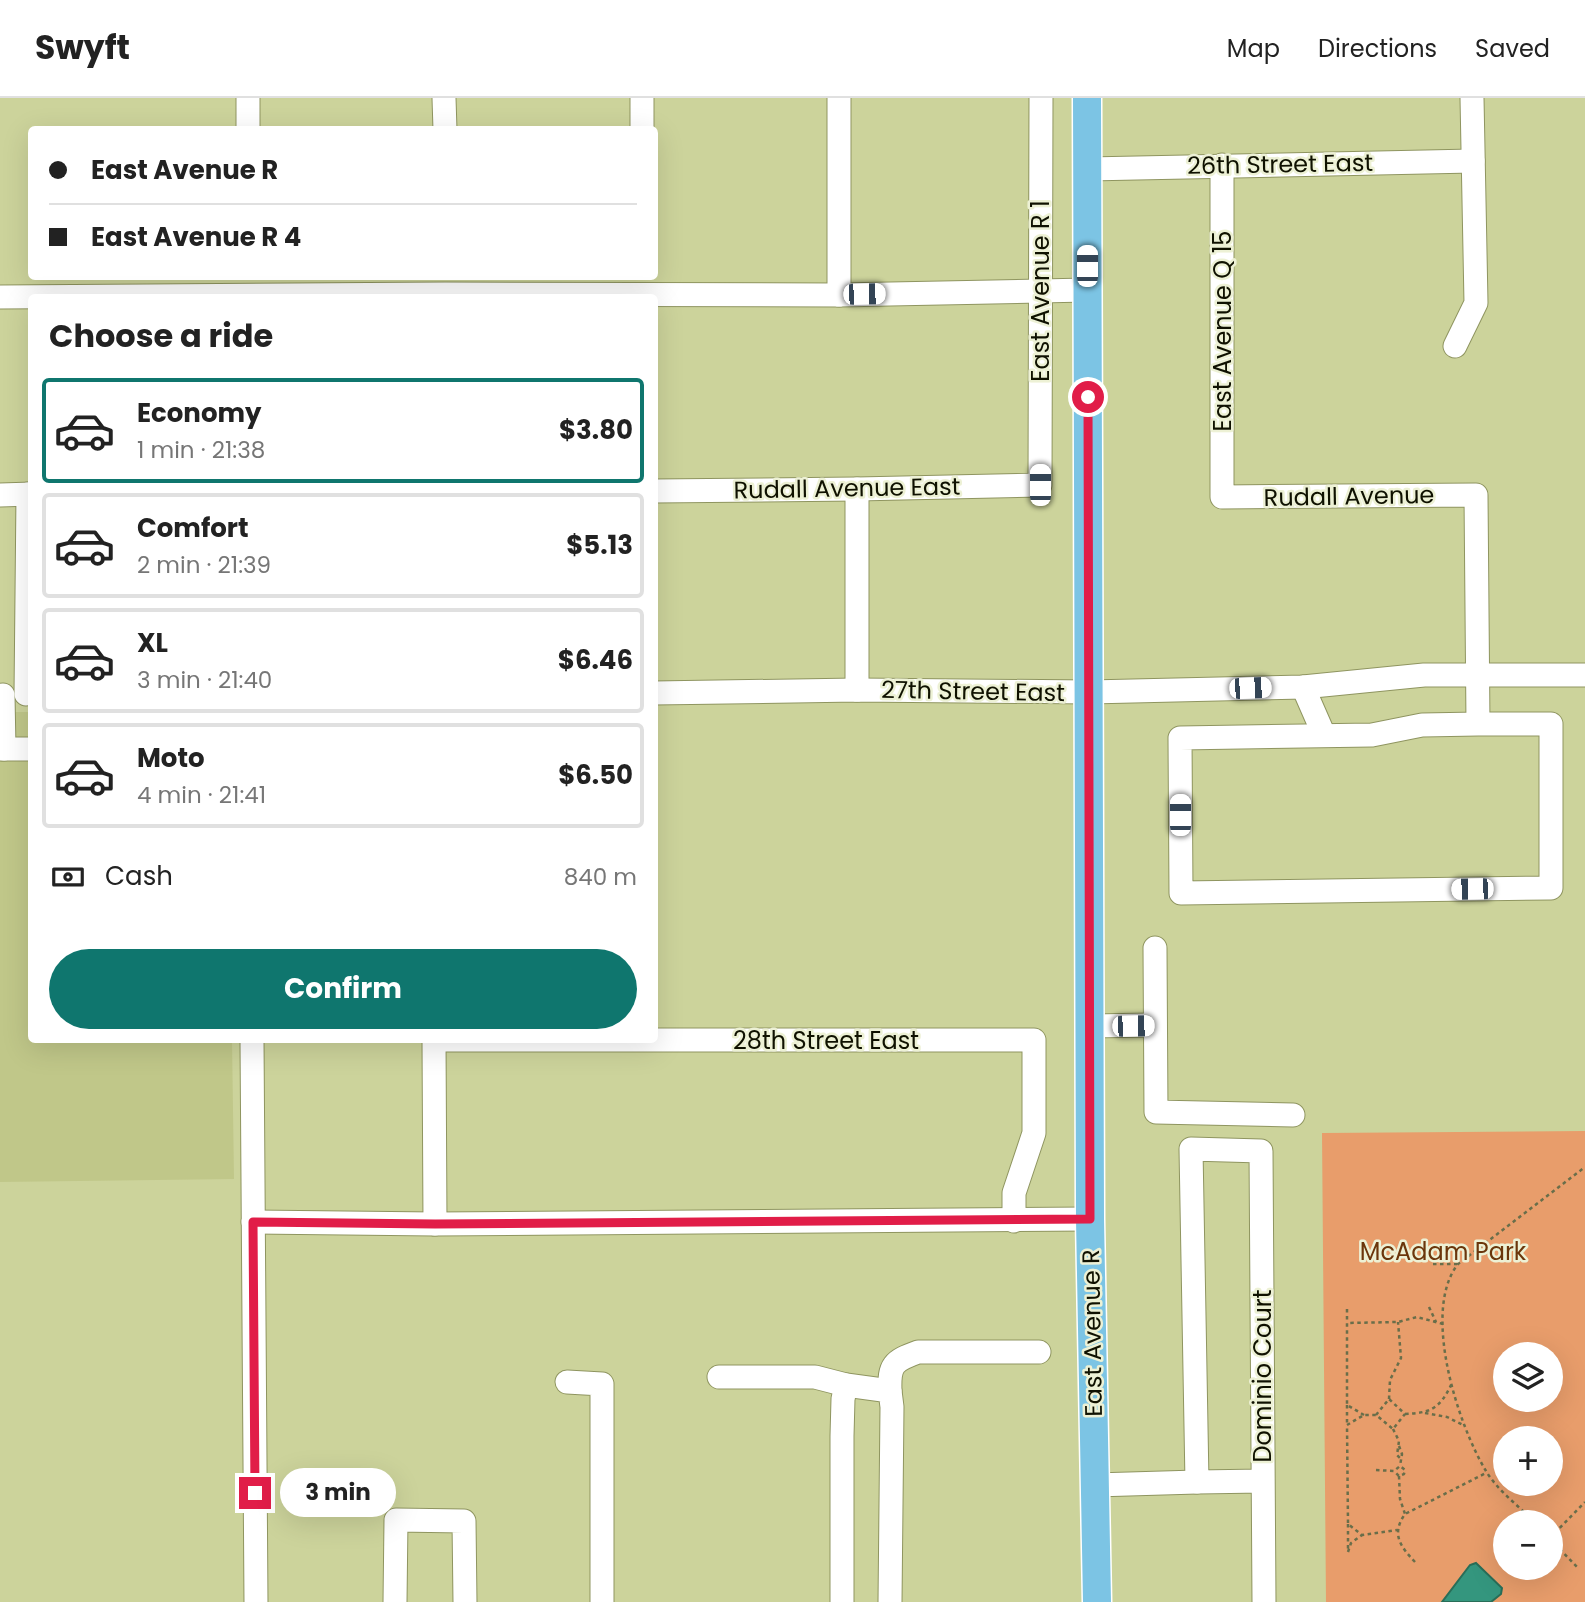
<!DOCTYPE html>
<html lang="en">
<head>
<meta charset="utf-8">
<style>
	:root { --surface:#fff; --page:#f6f6f6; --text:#222; --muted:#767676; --line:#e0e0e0; --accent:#0f766e }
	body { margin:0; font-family:Poppins,sans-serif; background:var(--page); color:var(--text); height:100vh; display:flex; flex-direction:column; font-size:26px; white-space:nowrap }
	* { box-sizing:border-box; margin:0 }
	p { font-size:23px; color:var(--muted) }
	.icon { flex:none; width:38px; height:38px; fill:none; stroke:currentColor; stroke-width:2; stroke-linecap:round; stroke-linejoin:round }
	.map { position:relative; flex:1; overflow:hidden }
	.drawer { position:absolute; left:28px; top:196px; width:630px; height:749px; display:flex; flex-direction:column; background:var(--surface); border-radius:7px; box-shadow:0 7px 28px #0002 }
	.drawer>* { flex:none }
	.top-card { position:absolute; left:28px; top:28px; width:630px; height:154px; border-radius:7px; box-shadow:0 7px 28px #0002; display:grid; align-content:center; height:154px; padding:0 21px; background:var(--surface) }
	.tools { position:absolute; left:1493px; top:1244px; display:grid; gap:14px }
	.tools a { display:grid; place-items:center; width:70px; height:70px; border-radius:50%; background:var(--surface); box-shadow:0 7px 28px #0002; font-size:35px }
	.end { position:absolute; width:32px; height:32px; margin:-16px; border:9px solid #e11d48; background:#fff; box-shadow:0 0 0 4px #fff }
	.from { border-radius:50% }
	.bubble { position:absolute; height:49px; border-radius:24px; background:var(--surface); box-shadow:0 7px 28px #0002; font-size:23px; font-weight:700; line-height:49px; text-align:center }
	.car { position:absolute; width:21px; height:42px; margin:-21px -10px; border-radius:9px; box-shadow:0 0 5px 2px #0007; background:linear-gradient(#fff 24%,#345 0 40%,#fff 0 76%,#345 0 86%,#fff 0) }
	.top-card b { display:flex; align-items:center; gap:24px; height:66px; font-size:26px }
	.top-card b+b { border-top:2px solid var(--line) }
	.top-card i { width:18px; height:18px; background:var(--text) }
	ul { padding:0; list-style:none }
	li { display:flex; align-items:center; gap:21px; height:105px; margin:0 14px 10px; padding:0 7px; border:4px solid var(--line); border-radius:7px }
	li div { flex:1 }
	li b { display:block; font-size:26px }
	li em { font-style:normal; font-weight:700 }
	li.current { border-color:var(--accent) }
	li>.icon { width:63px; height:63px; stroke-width:1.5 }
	h2 { padding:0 21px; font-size:32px; line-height:84px }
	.pay { display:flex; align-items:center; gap:18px; height:77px; padding:0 21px; font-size:26px }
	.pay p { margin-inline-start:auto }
	.button { display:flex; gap:14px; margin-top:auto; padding:14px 21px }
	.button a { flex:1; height:80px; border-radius:42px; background:var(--accent); color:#fff; font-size:28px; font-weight:700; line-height:80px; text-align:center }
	header { display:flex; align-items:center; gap:42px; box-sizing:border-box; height:98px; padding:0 35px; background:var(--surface); border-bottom:2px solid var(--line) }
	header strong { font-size:33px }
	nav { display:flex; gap:38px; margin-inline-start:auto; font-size:24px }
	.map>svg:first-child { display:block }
	.built { fill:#c0c789 }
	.green { fill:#e89d6b; fill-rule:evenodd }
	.water { fill:#34967e; stroke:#296e58; stroke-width:2 }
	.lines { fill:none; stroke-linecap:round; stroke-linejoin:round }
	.minor-casing { stroke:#8f9560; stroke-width:25 }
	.major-casing { stroke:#fff; stroke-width:31 }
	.path { stroke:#696e4a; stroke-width:2.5; stroke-dasharray:3.5 3.5; stroke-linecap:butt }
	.minor { stroke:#fff; stroke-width:23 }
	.major { stroke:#7cc4e4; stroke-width:28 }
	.route { stroke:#e11d48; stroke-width:9 }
	.labels { text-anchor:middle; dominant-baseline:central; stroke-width:5; stroke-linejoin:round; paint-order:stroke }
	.street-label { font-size:24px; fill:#0f1100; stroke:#edf1d5 }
	.park-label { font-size:24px; fill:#6b360b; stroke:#edf1d5 }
</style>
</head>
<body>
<header>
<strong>Swyft</strong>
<nav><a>Map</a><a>Directions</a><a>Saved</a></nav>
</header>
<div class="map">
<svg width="1585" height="1504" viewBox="0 0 1585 1504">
	<rect width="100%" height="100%" fill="#ccd39b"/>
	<polygon class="built" points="0,614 31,614 32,942 232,942 234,1081 0,1084"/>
	<path class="green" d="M 1585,1033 L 1585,1504 L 1326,1504 L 1322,1035 ZM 1505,1256 L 1550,1256 L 1550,1302 L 1505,1302 ZM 1505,1340 L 1550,1340 L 1550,1386 L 1505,1386 ZM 1505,1424 L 1550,1424 L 1550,1470 L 1505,1470 Z"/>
	<polygon class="water" points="1476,1465 1502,1490 1501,1496 1491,1504 1442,1504 1470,1467"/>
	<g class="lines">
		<defs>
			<g id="minor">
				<polyline points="444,0 445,32"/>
				<polyline points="642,0 642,32"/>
				<polyline points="248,32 248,0"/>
				<polyline points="1222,67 1222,399 1476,397 1478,626 1551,626 1551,790 1181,795 1180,640 1372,637 1422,627 1478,626"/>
				<polyline points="1088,71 1473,63"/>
				<polyline points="839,197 839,0"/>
				<polyline points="0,199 445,196 839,197 1087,192"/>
				<polyline points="1455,248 1476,205 1472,0"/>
				<polyline points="857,391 857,592"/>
				<polyline points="654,393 857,391 1040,387 1041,0"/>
				<polyline points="0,397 32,396"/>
				<polyline points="1303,589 1324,637"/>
				<polyline points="654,595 857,592 1090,594 1303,589 1424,577 1585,577"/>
				<polyline points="26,596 28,396"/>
				<polyline points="3,597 4,651"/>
				<polyline points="0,651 32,651"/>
				<polyline points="1155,850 1156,1014 1293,1017"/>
				<polyline points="1090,928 1154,927"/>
				<polyline points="252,942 256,1504"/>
				<polyline points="434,942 1034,942 1034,1035 1014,1095 1014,1123"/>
				<polyline points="434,942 435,1126"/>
				<polyline points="253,1124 435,1126 1090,1121"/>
				<polyline points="719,1279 815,1279 846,1287 890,1293 892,1309 890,1504"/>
				<polyline points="567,1284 602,1286 602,1504"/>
				<path d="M 890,1293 C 889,1267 893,1263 918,1254 L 1039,1254"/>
				<polyline points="1262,1383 1197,1384 1191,1051 1261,1053 1264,1504"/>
				<polyline points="1095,1387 1197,1384"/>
				<polyline points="395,1504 396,1422 464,1423 465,1504"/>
				<polyline points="842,1504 842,1338 843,1301 846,1287"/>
			</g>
			<polyline id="major" points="1087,0 1090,1121 1097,1504"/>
		</defs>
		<use href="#minor" class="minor-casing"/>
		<use href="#major" class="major-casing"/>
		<g class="path">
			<polyline points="1433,1166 1457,1166"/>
			<polyline points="1429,1209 1436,1224"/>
			<polyline points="1347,1211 1347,1225"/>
			<polyline points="1389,1301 1390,1282 1401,1260 1398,1224"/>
			<polyline points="1347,1307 1347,1327"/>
			<polyline points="1425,1315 1447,1319 1465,1328"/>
			<path d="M 1405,1316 C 1431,1315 1440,1310 1451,1287"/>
			<polyline points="1364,1317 1347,1307 1347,1225 1398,1224 1417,1219 1443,1226"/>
			<polyline points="1376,1317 1389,1301 1405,1316 1393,1331 1376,1317 1364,1317 1347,1327 1348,1426 1362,1437 1397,1432"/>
			<polyline points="1393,1331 1399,1343 1397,1357 1401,1361"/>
			<polyline points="1399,1348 1402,1356 1400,1368"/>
			<polyline points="1376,1372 1394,1373 1400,1368 1405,1372 1404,1376 1399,1378 1394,1373"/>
			<polyline points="1399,1378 1400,1401 1405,1416"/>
			<path d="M 1534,1424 C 1519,1408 1497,1392 1486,1373 C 1458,1327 1421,1213 1458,1166 L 1585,1069"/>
			<polyline points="1348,1426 1348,1454 1351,1445 1362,1437"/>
			<polyline points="1550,1440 1585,1404"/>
			<polyline points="1550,1441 1577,1469"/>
			<path d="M 1415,1464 C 1400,1448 1391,1436 1405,1416 L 1486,1375"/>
		</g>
		<use href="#minor" class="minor"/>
		<use href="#major" class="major"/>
	</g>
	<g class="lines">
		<polyline class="route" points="255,1395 253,1124 435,1126 1090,1121 1088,299"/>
	</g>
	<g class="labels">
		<g class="street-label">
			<text transform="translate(1280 66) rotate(-1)">26th Street East</text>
			<text transform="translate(1040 193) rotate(-90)">East Avenue R 1</text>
			<text transform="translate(1222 233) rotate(-90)">East Avenue Q 15</text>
			<text transform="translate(847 390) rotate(-1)">Rudall Avenue East</text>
			<text transform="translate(1349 398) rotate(-1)">Rudall Avenue</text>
			<text transform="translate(973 593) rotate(1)">27th Street East</text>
			<text x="826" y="942">28th Street East</text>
			<text transform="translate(1092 1235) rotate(-91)">East Avenue R</text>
			<text transform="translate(1262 1278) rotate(-90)">Dominio Court</text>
		</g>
		<g class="park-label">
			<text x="1443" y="1153">McAdam Park</text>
		</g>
	</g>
</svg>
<div class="tools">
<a><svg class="icon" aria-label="layers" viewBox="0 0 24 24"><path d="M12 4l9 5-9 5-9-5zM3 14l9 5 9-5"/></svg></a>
<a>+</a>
<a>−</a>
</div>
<i class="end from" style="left:1088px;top:299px"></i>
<i class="end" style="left:255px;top:1395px"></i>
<div class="bubble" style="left:280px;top:1370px;width:116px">3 min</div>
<i class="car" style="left:1087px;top:168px;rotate:0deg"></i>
<i class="car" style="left:864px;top:196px;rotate:89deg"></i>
<i class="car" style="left:1040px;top:387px;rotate:0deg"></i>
<i class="car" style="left:1250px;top:590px;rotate:88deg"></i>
<i class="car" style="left:1180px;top:717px;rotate:0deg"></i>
<i class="car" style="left:1472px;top:791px;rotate:269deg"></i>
<i class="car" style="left:1133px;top:928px;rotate:89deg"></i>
<div class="top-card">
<b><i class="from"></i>East Avenue R</b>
<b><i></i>East Avenue R 4</b>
</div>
<section class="drawer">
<h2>Choose a ride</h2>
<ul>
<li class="current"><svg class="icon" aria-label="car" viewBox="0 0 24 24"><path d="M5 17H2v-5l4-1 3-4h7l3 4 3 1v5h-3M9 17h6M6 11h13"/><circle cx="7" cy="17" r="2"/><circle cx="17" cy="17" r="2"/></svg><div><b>Economy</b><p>1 min · 21:38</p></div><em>$3.80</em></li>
<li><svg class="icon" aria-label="car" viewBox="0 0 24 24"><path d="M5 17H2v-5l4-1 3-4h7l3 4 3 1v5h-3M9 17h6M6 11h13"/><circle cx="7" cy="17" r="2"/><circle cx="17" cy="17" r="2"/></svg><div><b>Comfort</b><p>2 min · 21:39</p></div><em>$5.13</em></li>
<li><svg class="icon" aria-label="car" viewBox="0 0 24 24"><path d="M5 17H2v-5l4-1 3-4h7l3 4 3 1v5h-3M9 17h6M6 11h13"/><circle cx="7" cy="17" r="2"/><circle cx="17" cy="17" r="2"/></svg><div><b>XL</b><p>3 min · 21:40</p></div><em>$6.46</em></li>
<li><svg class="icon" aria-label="car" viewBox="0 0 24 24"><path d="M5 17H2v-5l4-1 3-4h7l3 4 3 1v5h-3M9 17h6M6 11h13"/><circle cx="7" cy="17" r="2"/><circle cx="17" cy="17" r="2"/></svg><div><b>Moto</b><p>4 min · 21:41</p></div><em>$6.50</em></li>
</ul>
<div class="pay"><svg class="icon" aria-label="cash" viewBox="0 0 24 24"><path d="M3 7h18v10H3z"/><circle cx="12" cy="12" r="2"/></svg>Cash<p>840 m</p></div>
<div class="button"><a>Confirm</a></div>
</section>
</div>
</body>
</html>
